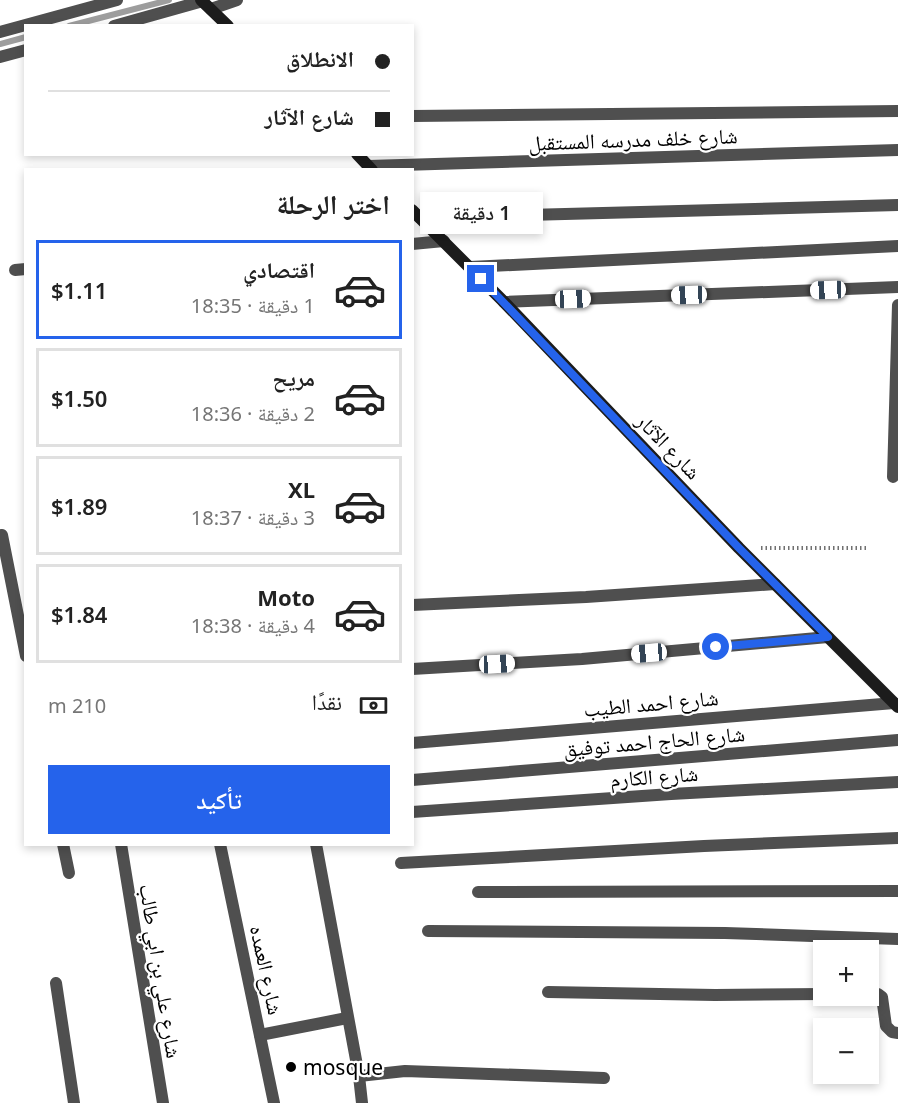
<!DOCTYPE html>
<html lang="ar">
<head>
<meta charset="utf-8">
<style>
	:root { --surface:#fff; --page:#f6f6f6; --text:#222; --muted:#767676; --line:#e0e0e0; --accent:#2563eb }
	body { margin:0; font-family:"Noto Sans","Noto Naskh Arabic",sans-serif; background:var(--page); color:var(--text); direction:rtl; height:100vh; display:flex; flex-direction:column; font-size:22px; white-space:nowrap }
	* { box-sizing:border-box; margin:0 }
	p { font-size:20px; color:var(--muted) }
	.icon { flex:none; width:33px; height:33px; fill:none; stroke:currentColor; stroke-width:2; stroke-linecap:round; stroke-linejoin:round }
	.map { position:relative; flex:1; overflow:hidden; direction:ltr }
	.drawer { position:absolute; left:24px; top:168px; width:390px; height:678px; display:flex; flex-direction:column; background:var(--surface); border-radius:0px; box-shadow:0 3px 9px #0003; direction:rtl }
	.drawer>* { flex:none }
	.top-card { position:absolute; left:24px; top:24px; width:390px; height:132px; border-radius:0px; box-shadow:0 3px 9px #0003; direction:rtl; display:grid; align-content:center; height:132px; padding:0 24px; background:var(--surface) }
	.tools { position:absolute; left:813px; top:940px; display:grid; gap:12px }
	.tools a { display:grid; place-items:center; width:66px; height:66px; border-radius:0px; background:var(--surface); box-shadow:0 3px 9px #0003; font-size:30px }
	.end { position:absolute; width:27px; height:27px; margin:-14px; border:8px solid #2563eb; background:#fff; box-shadow:0 0 0 3px #fff }
	.from { border-radius:50% }
	.bubble { position:absolute; height:42px; border-radius:0px; background:var(--surface); box-shadow:0 3px 9px #0003; font-size:20px; font-weight:600; line-height:42px; text-align:center; direction:rtl }
	.car { position:absolute; width:18px; height:36px; margin:-18px -9px; border-radius:8px; box-shadow:0 0 4px 2px #0007; background:linear-gradient(#fff 24%,#345 0 40%,#fff 0 76%,#345 0 86%,#fff 0) }
	.top-card b { display:flex; align-items:center; gap:21px; height:57px; font-size:22px }
	.top-card b+b { border-top:2px solid var(--line) }
	.top-card i { width:15px; height:15px; background:var(--text) }
	ul { padding:0; list-style:none }
	li { display:flex; align-items:center; gap:18px; height:99px; margin:0 12px 9px; padding:0 12px; border:3px solid var(--line); border-radius:0px }
	li div { flex:1 }
	li b { display:block; font-size:22px }
	li em { font-style:normal; font-weight:600 }
	li.selected { border-color:var(--accent) }
	li>.icon { width:54px; height:54px; stroke-width:1.5 }
	h2 { padding:0 24px; font-size:27px; line-height:72px }
	.pay { display:flex; align-items:center; gap:15px; height:66px; padding:0 24px; font-size:22px }
	.pay p { margin-inline-start:auto }
	.primary-button { display:flex; gap:12px; margin-top:auto; padding:12px 24px }
	.primary-button a { flex:1; height:69px; border-radius:0px; background:var(--accent); color:#fff; font-size:24px; font-weight:600; line-height:69px; text-align:center }
	.map>svg:first-child { display:block }
	.lines { fill:none; stroke-linecap:round; stroke-linejoin:round }
	.stream { stroke:#9d9d9d; stroke-width:6 }
	.path { stroke:#717171; stroke-width:4; stroke-dasharray:1.5 3; stroke-linecap:butt }
	.minor { stroke:#4f4f4f; stroke-width:12 }
	.secondary { stroke:#1c1c1c; stroke-width:12 }
	.route { stroke:#2563eb; stroke-width:8 }
	.poi-dot { fill:#000; stroke:#fff; stroke-width:2 }
	.labels { text-anchor:middle; dominant-baseline:central; stroke-width:4.5; stroke-linejoin:round; paint-order:stroke }
	.street-label { font-size:21px; fill:#000; stroke:#fff }
	.poi-label { font-size:21px; fill:#000; stroke:#fff; text-anchor:start }
</style>
</head>
<body>
<div class="map">
<svg width="898" height="1103" viewBox="0 0 898 1103">
	<rect width="100%" height="100%" fill="#fff"/>
	<g class="lines">
		<g class="stream">
			<polyline points="69,26 169,0"/>
			<polyline points="0,44 26,37"/>
		</g>
		<polyline class="path" points="761,548 868,548"/>
		<g class="minor">
			<polyline points="211,9 237,0"/>
			<polyline points="114,26 203,1"/>
			<polyline points="0,32 117,0"/>
			<polyline points="0,57 26,50"/>
			<polyline points="412,116 898,111"/>
			<polyline points="368,166 898,150"/>
			<polyline points="420,218 898,205"/>
			<polyline points="412,244 444,241"/>
			<polyline points="470,267 898,246"/>
			<polyline points="15,270 26,269"/>
			<polyline points="504,302 898,287"/>
			<polyline points="893,477 898,305"/>
			<polyline points="2,535 26,656"/>
			<polyline points="412,605 586,597 775,584"/>
			<polyline points="412,669 582,659 828,637"/>
			<polyline points="412,743 894,703"/>
			<polyline points="412,780 898,740"/>
			<polyline points="412,812 671,794 898,782"/>
			<polyline points="63,844 69,873"/>
			<polyline points="121,844 163,1103"/>
			<polyline points="220,844 274,1103"/>
			<polyline points="316,844 359,1076 362,1103"/>
			<polyline points="401,863 704,846 898,838"/>
			<polyline points="478,892 898,891"/>
			<polyline points="428,931 725,933 898,939"/>
			<polyline points="56,983 74,1103"/>
			<polyline points="548,992 715,995 824,994"/>
			<polyline points="868,993 878,994 882,997 886,1026 892,1032 898,1033"/>
			<polyline points="260,1035 347,1018"/>
			<polyline points="359,1076 405,1071 604,1078"/>
		</g>
		<g class="secondary">
			<polyline points="201,0 228,26"/>
			<polyline points="357,154 372,170"/>
			<polyline points="412,210 504,302 739,548 898,707"/>
		</g>
	</g>
	<g class="lines">
		<polyline class="route" points="481,279 739,548 828,637 716,647"/>
	</g>
	<circle class="poi-dot" cx="291" cy="1067" r="6"/>
	<g class="labels">
		<g class="street-label">
			<text transform="translate(633 139) rotate(-2)">شارع خلف مدرسه المستقبل</text>
			<text transform="translate(669 446) rotate(46)">شارع الآثار</text>
			<text transform="translate(651 703) rotate(-5)">شارع احمد الطيب</text>
			<text transform="translate(654 741) rotate(-5)">شارع الحاج احمد توفيق</text>
			<text transform="translate(654 776) rotate(-4)">شارع الكارم</text>
			<text transform="translate(267 970) rotate(78)">شارع العمده</text>
			<text transform="translate(161 971) rotate(81)">شارع علي بن ابي طالب</text>
		</g>
		<g class="poi-label">
			<text x="303" y="1067">mosque</text>
		</g>
	</g>
</svg>
<div class="tools">
<a>+</a>
<a>−</a>
</div>
<i class="end from" style="left:716px;top:647px"></i>
<i class="end" style="left:481px;top:279px"></i>
<div class="bubble" style="left:420px;top:192px;width:123px">1 دقيقة</div>
<i class="car" style="left:828px;top:290px;rotate:268deg"></i>
<i class="car" style="left:689px;top:295px;rotate:268deg"></i>
<i class="car" style="left:573px;top:299px;rotate:88deg"></i>
<i class="car" style="left:649px;top:653px;rotate:265deg"></i>
<i class="car" style="left:497px;top:664px;rotate:87deg"></i>
<div class="top-card">
<b><i class="from"></i>الانطلاق</b>
<b><i></i>شارع الآثار</b>
</div>
<section class="drawer">
<h2>اختر الرحلة</h2>
<ul>
<li class="selected"><svg class="icon" aria-label="car" viewBox="0 0 24 24"><path d="M5 17H2v-5l4-1 3-4h7l3 4 3 1v5h-3M9 17h6M6 11h13"/><circle cx="7" cy="17" r="2"/><circle cx="17" cy="17" r="2"/></svg><div><b>اقتصادي</b><p>1 دقيقة · 18:35</p></div><em>$1.11</em></li>
<li><svg class="icon" aria-label="car" viewBox="0 0 24 24"><path d="M5 17H2v-5l4-1 3-4h7l3 4 3 1v5h-3M9 17h6M6 11h13"/><circle cx="7" cy="17" r="2"/><circle cx="17" cy="17" r="2"/></svg><div><b>مريح</b><p>2 دقيقة · 18:36</p></div><em>$1.50</em></li>
<li><svg class="icon" aria-label="car" viewBox="0 0 24 24"><path d="M5 17H2v-5l4-1 3-4h7l3 4 3 1v5h-3M9 17h6M6 11h13"/><circle cx="7" cy="17" r="2"/><circle cx="17" cy="17" r="2"/></svg><div><b>XL</b><p>3 دقيقة · 18:37</p></div><em>$1.89</em></li>
<li><svg class="icon" aria-label="car" viewBox="0 0 24 24"><path d="M5 17H2v-5l4-1 3-4h7l3 4 3 1v5h-3M9 17h6M6 11h13"/><circle cx="7" cy="17" r="2"/><circle cx="17" cy="17" r="2"/></svg><div><b>Moto</b><p>4 دقيقة · 18:38</p></div><em>$1.84</em></li>
</ul>
<div class="pay"><svg class="icon" aria-label="cash" viewBox="0 0 24 24"><path d="M3 7h18v10H3z"/><circle cx="12" cy="12" r="2"/></svg>نقدًا<p>210 m</p></div>
<div class="primary-button"><a>تأكيد</a></div>
</section>
</div>
</body>
</html>
